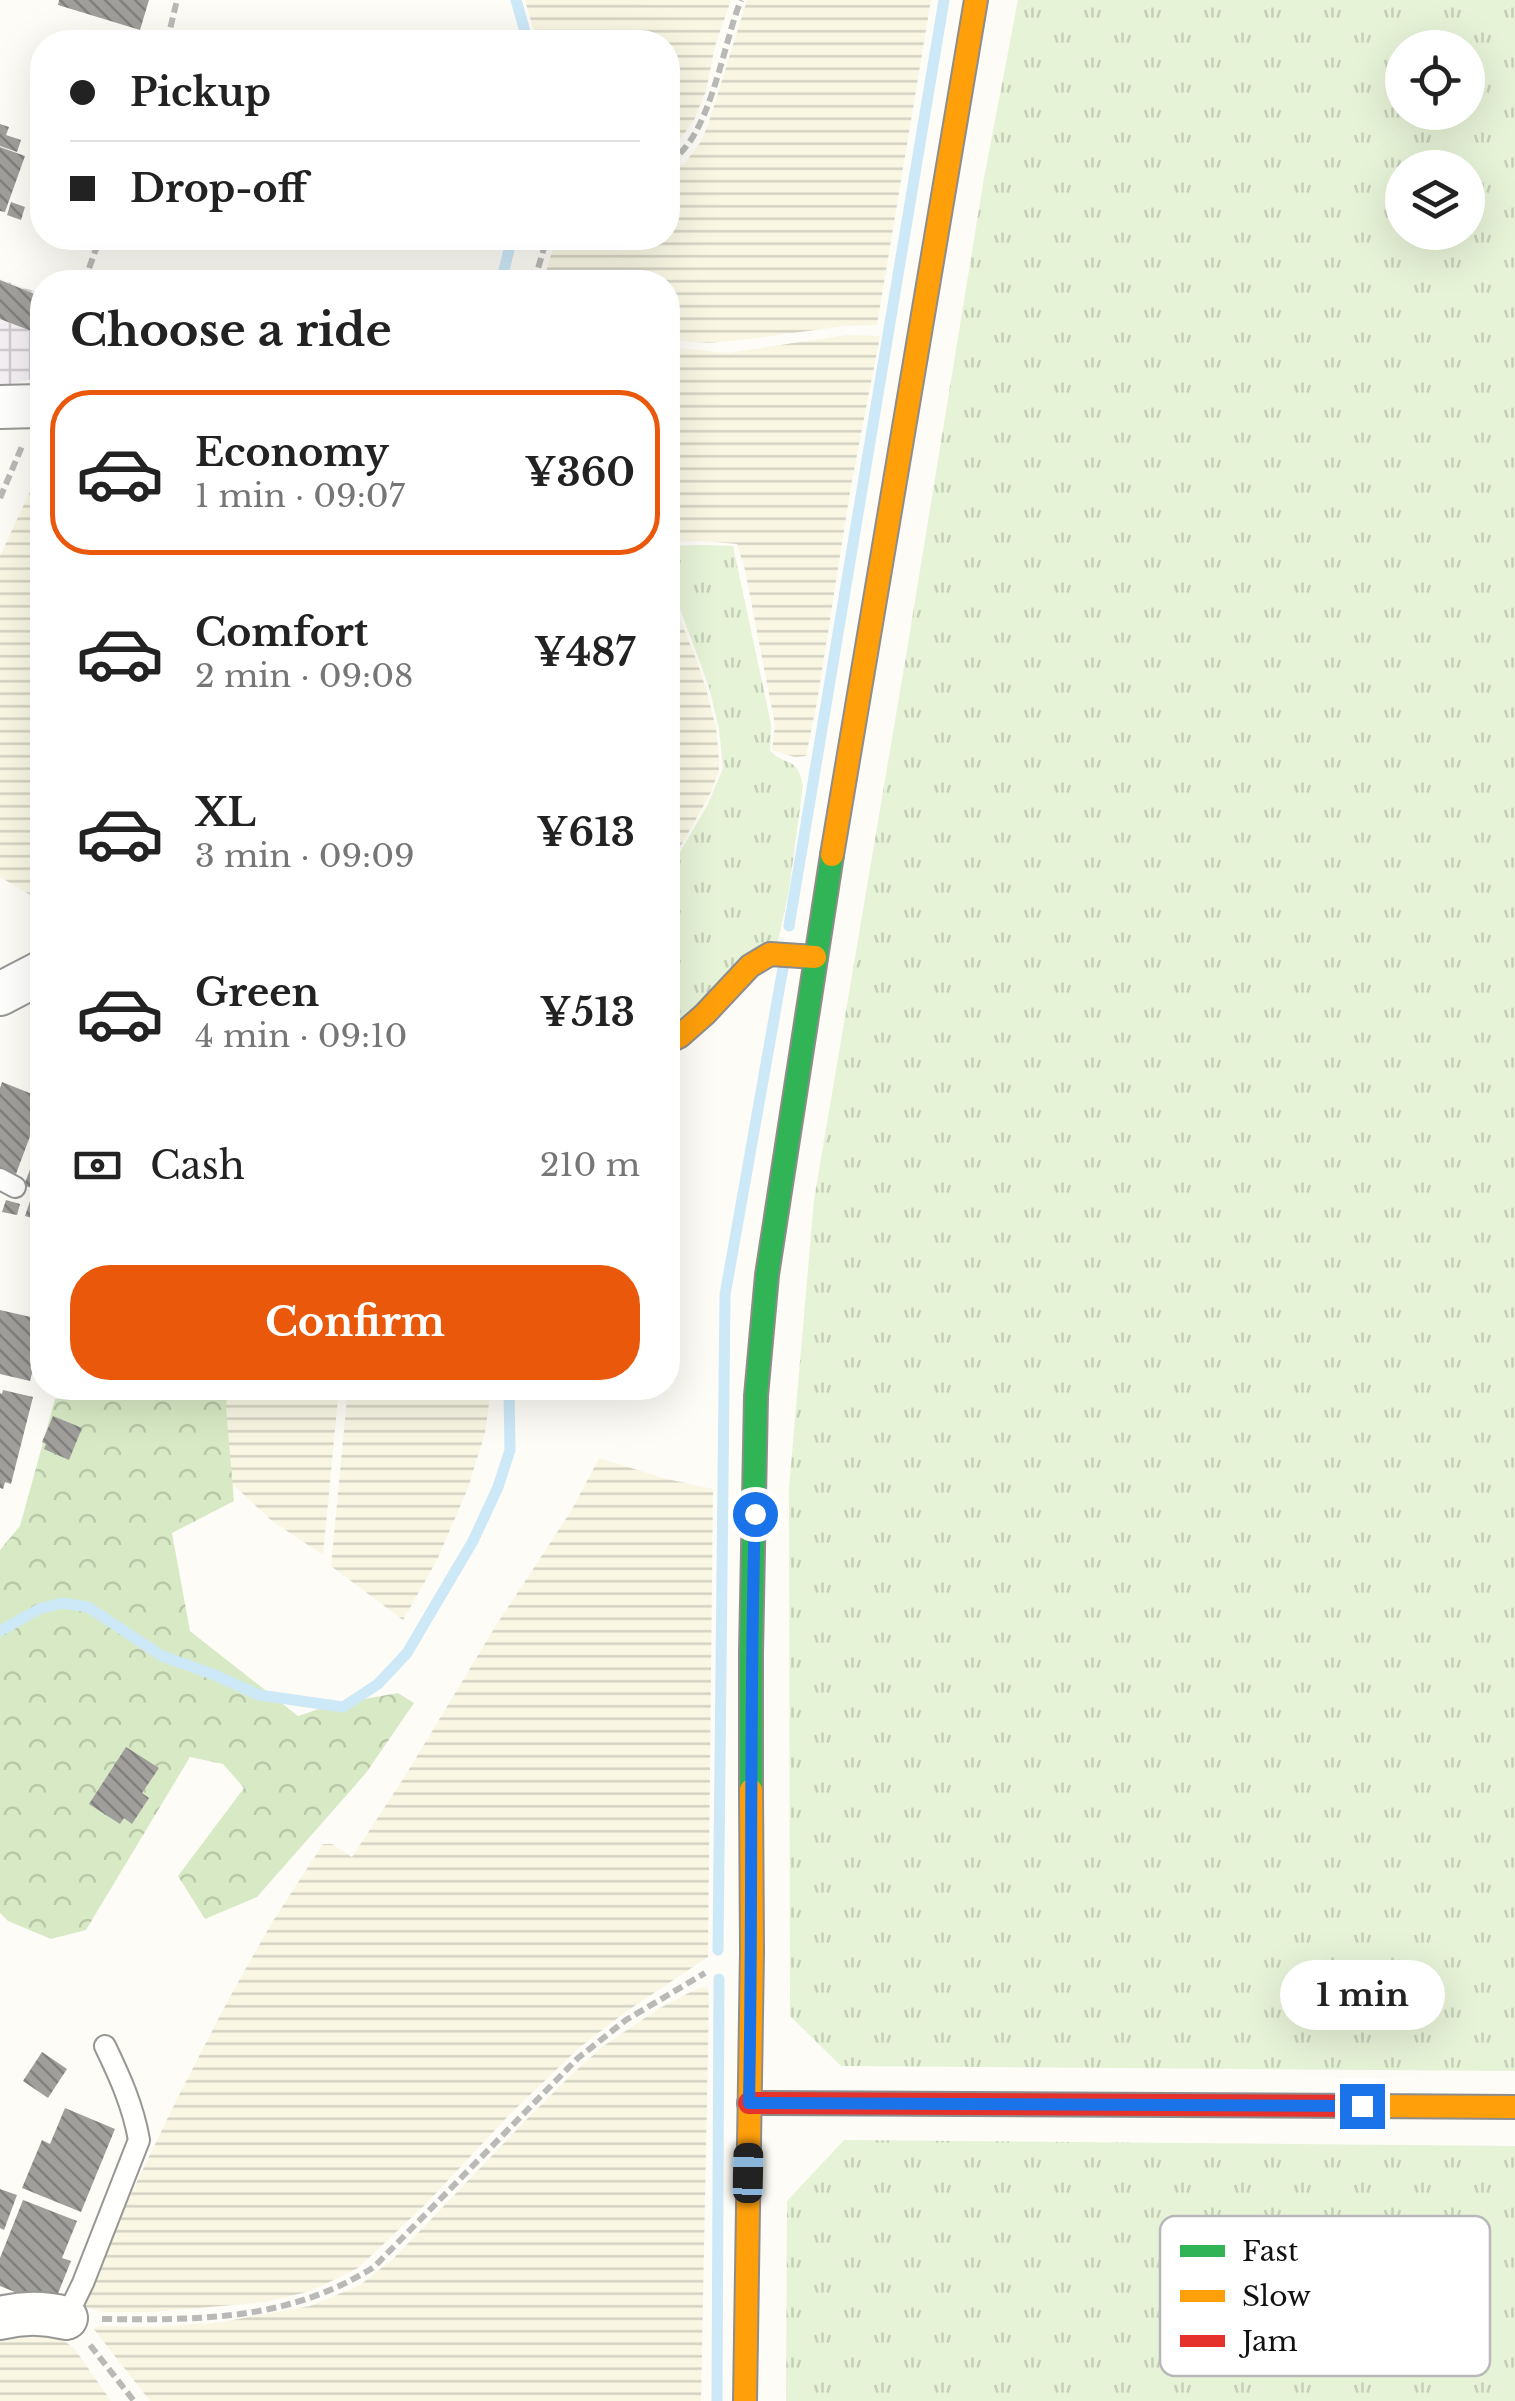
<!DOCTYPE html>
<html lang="en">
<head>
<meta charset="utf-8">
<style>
	:root { --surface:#fff; --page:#f2f2f2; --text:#222; --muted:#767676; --line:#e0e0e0; --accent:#ea580c }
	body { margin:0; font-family:"Libre Baskerville",serif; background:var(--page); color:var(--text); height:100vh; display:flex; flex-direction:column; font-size:38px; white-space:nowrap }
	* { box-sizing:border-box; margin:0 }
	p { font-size:32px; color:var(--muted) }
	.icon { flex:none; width:55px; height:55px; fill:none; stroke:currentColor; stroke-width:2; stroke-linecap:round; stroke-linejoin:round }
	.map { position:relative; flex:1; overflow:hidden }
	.details { position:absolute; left:30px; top:270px; width:650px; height:1130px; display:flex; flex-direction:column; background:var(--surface); border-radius:40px; box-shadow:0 10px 40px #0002 }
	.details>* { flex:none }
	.hud { position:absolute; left:30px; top:30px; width:650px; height:220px; border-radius:40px; box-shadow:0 10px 40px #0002; display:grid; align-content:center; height:220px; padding:0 40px; background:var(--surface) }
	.tools { position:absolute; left:1385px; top:30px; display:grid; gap:20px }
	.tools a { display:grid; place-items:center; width:100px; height:100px; border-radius:50%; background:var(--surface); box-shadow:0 10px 40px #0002; font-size:50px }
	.end { position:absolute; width:45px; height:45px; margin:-22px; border:12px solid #1a73e8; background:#fff; box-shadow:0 0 0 5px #fff }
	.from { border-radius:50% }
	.bubble { position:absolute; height:70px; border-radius:35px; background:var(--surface); box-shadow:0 10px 40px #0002; font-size:32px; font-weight:700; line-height:70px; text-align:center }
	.car { position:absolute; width:30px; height:60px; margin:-30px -15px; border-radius:12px; box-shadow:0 0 8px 2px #0007; background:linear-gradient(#222 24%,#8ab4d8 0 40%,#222 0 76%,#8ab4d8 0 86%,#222 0) }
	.hud b { display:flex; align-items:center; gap:35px; height:95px; font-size:38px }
	.hud b+b { border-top:2px solid var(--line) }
	.hud i { width:25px; height:25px; background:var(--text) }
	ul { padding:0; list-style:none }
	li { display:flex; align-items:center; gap:30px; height:165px; margin:0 20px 15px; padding:0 20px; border:5px solid transparent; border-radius:40px }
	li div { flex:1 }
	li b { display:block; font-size:38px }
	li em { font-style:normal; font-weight:700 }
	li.active { border-color:var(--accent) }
	li>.icon { width:90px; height:90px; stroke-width:1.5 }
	h2 { padding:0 40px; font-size:45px; line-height:120px }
	.pay { display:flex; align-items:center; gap:25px; height:110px; padding:0 40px; font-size:38px }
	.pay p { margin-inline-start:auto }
	.primary-button { display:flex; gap:20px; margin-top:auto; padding:20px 40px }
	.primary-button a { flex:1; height:115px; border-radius:40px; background:var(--accent); color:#fff; font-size:40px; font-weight:700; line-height:115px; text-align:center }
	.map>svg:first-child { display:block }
	.industrial { fill:url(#industrial-grid) }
	.farmland { fill:url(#farmland-rules) }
	.grass { fill:url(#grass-tufts); fill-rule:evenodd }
	.forest { fill:url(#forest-crowns) }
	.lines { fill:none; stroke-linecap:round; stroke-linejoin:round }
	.stream { stroke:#cde8f7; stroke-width:11 }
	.building { fill:url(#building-back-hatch) }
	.lane-casing { stroke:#979795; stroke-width:24 }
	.street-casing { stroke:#979795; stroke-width:46 }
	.fast-casing { stroke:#8e8d8b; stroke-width:26 }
	.slow-casing { stroke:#8e8d8b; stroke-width:26 }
	.jam-casing { stroke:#8e8d8b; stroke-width:26 }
	.path { stroke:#b9b9b8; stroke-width:6; stroke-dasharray:10 5; stroke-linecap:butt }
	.lane { stroke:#fffffe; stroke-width:20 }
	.street { stroke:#fffffe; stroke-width:42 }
	.fast { stroke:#30b455; stroke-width:22 }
	.slow { stroke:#ff9f0a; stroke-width:22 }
	.jam { stroke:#e5322d; stroke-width:22 }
	.route { stroke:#1a73e8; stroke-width:12 }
	.key { fill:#fff; stroke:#b8b8b8; stroke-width:2.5 }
	.key-label { font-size:28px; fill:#111 }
</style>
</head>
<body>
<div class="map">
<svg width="1515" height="2401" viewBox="0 0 1515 2401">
	<defs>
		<pattern id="industrial-grid" width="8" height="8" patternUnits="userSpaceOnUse" patternTransform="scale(2.5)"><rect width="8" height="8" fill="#f5f0f3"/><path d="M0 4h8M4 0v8" fill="none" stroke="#d1cdcf"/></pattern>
		<pattern id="farmland-rules" width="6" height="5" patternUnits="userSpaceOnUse" patternTransform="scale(2.5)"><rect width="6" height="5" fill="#f9f7e4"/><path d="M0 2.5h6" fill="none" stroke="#d4d3c3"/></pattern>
		<pattern id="grass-tufts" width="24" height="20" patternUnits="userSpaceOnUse" patternTransform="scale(2.5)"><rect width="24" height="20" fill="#e7f3d7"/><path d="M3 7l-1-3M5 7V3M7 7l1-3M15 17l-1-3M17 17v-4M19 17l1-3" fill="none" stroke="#c5cfb8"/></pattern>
		<pattern id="forest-crowns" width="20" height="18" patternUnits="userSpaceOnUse" patternTransform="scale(2.5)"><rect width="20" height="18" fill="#d8eac5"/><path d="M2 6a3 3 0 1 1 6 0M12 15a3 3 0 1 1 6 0" fill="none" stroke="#b8c8a8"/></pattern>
		<pattern id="building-back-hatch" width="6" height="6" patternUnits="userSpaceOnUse" patternTransform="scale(2.5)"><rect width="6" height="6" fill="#a19f9c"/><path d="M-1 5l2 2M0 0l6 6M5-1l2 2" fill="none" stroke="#82807e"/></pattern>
	</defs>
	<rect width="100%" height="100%" fill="#fdfcf7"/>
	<polygon class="industrial" points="0,279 42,294 42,351 32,379 0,387"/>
	<g class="farmland">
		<polygon points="525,0 731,0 715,46 706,91 694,120 679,141 668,151 668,42 537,42"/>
		<polygon points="747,0 931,0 877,325 845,326 742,340 709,343 668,340 668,282 543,282 556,238 668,238 668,170 684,164 700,143 708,125"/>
		<polygon points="847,335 880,336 851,486 817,702 806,756 795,757 772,750 775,725 745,570 737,544 702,541 668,542 668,347 728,353"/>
		<polygon points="42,466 42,902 0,877 0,556"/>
		<polygon points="668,591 697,661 707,692 716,728 719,759 719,770 711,792 668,869"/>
		<polygon points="204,1388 339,1388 323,1555 272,1521 228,1480"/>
		<polygon points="348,1388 491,1388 485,1433 468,1488 437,1560 403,1620 331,1566"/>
		<polygon points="599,1458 667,1479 713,1489 708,1957 627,2011 579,2048 511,2113 426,2204 358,2268 311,2291 266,2302 153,2312 105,2312 84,2307 128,2200 177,2099 227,2002 271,1924 323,1844 332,1844 352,1857 405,1776 495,1627 571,1511"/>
		<polygon points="707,1987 709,1996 701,2401 150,2401 93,2328 100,2326 155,2327 222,2322 310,2306 360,2285 394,2258 528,2118 569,2077 602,2047 658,2009 698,1988"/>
		<polygon points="38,2334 58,2337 74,2348 111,2401 0,2401 0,2339"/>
	</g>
	<g class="grass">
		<path d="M 1018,0 L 1515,0 L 1515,2071 L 841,2066 L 790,2016 L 789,1488 L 814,1200 L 908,644 L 984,178 ZM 1402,48 L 1468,48 L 1468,112 L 1402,112 ZM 1402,168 L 1468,168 L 1468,232 L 1402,232 Z"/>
		<path d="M 701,545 L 733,546 L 771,724 L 770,751 C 788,768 796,755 803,785 L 789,890 L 778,941 L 668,1035 L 668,873 L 708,804 L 723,768 L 719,729 L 709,687 L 668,576 L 668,546 Z"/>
		<polygon points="844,2140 1515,2146 1515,2401 786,2401 787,2201"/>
	</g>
	<polygon class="forest" points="137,1388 228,1388 226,1407 234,1501 172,1533 190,1631 298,1716 331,1705 398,1693 414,1703 366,1773 257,1897 205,1919 178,1876 244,1788 223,1764 190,1757 86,1930 51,1939 8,1921 0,1913 0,1550 20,1526 55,1399 136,1390"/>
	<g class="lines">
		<g class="stream">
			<polyline points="516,0 528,42"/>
			<polyline points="501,282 512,238"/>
			<polyline points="789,926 944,0"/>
			<polyline points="0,1631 39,1609 62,1603 88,1607 162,1656 215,1675 259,1695 343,1707 378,1684 407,1653 473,1541 498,1487 510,1450 509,1388"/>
			<polyline points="718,1950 725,1295 783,968"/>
			<polyline points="717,2401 719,1979"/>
		</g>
	</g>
	<g class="building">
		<polygon points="59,0 149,0 140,30 58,5"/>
		<polygon points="0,124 9,127 6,135 21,140 17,152 0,146"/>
		<polygon points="0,147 25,156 5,212 0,211"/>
		<polygon points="11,202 25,207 21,220 7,215"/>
		<polygon points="0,280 42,297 42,335 0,319"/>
		<polygon points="2,1082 42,1098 42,1104 16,1174 0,1169 0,1088"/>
		<polygon points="42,1139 42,1199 31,1194 33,1189 24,1185"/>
		<polygon points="6,1200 20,1204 17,1215 2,1212"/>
		<polygon points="30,1201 42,1205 42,1221 25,1216"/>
		<polygon points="0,1310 35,1318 30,1341 40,1343 30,1381 0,1374"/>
		<polygon points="3,1390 33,1397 11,1484 5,1482 3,1489 0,1488 0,1393 2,1394"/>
		<polygon points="53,1416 82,1428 69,1460 44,1449 46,1444 42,1442"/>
		<polygon points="126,1747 159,1768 142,1793 149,1798 132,1824 124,1818 120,1824 89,1804"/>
		<polygon points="42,2052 67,2069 48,2098 23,2081"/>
		<polygon points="65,2108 115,2129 81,2212 22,2188 42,2140 50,2144"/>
		<polygon points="0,2189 17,2195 4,2230 0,2228"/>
		<polygon points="23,2200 77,2221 62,2258 71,2261 57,2296 47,2292 42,2303 0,2286 0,2258"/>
	</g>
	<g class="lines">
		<defs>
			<g id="lane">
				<polyline points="0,1179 15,1187"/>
				<path d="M 66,2318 L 83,2283 L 139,2140 C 133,2106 120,2077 105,2046"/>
			</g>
			<g id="street">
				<polyline points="0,407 39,406"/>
				<polyline points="0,994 42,972"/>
				<path d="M 0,2318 C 23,2312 43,2312 66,2318"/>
			</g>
			<polyline id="fast" points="751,1790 751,1653 756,1396 767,1275 832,855"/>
			<g id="slow">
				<polyline points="832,855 976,0"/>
				<polyline points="668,1042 680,1036 705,1014 750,966 770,954 815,957"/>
				<polyline points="1368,2106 1515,2107"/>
				<polyline points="745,2401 752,1951 751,1790"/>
			</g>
			<polyline id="jam" points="749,2103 1368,2106"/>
		</defs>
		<use href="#lane" class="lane-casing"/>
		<use href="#street" class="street-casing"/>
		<use href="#fast" class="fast-casing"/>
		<use href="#slow" class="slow-casing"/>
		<use href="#jam" class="jam-casing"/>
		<g class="path">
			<polyline points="167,42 177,0"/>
			<path d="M 668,162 C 710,141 723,43 741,0"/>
			<polyline points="84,282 100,238"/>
			<polyline points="534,282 547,238"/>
			<polyline points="0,498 23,444"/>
			<path d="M 102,2319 C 201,2320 288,2321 374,2267 L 578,2058 L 626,2020 L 705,1973"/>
			<polyline points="90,2345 134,2401"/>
		</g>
		<use href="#lane" class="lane"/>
		<use href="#street" class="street"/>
		<use href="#fast" class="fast"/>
		<use href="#slow" class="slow"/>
		<use href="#jam" class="jam"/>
	</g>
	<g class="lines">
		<path class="route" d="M 755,1514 C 749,1710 753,1906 749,2103 L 1362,2106"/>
	</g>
	<rect x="1160" y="2216" width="330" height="160" rx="15" class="key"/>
	<rect x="1180" y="2245" width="45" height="12" fill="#30b455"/>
	<rect x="1180" y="2290" width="45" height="12" fill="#ff9f0a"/>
	<rect x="1180" y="2335" width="45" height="12" fill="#e5322d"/>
	<g class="key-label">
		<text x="1242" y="2261">Fast</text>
		<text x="1242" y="2306">Slow</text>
		<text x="1242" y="2351">Jam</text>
	</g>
</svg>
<div class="tools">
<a><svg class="icon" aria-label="locate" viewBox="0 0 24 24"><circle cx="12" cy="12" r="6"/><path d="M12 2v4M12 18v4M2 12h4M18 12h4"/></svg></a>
<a><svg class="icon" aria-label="layers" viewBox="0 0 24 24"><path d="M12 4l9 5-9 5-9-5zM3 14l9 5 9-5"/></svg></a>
</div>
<i class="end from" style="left:755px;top:1514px"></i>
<i class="end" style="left:1362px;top:2106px"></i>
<div class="bubble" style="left:1280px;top:1960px;width:165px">1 min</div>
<i class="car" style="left:748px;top:2173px;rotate:1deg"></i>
<div class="hud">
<b><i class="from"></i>Pickup</b>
<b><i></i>Drop-off</b>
</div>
<section class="details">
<h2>Choose a ride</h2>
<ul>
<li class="active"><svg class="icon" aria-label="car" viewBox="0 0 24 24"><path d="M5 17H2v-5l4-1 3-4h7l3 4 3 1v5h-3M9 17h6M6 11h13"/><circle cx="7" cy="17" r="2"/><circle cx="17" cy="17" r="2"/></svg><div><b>Economy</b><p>1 min · 09:07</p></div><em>¥360</em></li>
<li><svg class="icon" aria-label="car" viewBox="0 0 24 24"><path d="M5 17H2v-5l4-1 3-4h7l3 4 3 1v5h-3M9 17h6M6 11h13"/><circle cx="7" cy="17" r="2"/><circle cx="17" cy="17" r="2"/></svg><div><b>Comfort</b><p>2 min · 09:08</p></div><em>¥487</em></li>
<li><svg class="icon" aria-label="car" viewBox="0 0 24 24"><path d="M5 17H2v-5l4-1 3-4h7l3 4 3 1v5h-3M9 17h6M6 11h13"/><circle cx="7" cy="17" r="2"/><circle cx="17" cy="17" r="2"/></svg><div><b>XL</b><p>3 min · 09:09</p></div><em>¥613</em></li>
<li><svg class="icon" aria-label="car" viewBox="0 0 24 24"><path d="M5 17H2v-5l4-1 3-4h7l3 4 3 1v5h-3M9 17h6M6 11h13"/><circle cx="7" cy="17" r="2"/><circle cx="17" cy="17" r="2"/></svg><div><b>Green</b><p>4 min · 09:10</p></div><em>¥513</em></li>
</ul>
<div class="pay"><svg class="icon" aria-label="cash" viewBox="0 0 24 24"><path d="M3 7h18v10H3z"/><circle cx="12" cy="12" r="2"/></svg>Cash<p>210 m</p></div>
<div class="primary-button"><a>Confirm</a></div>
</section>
</div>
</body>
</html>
